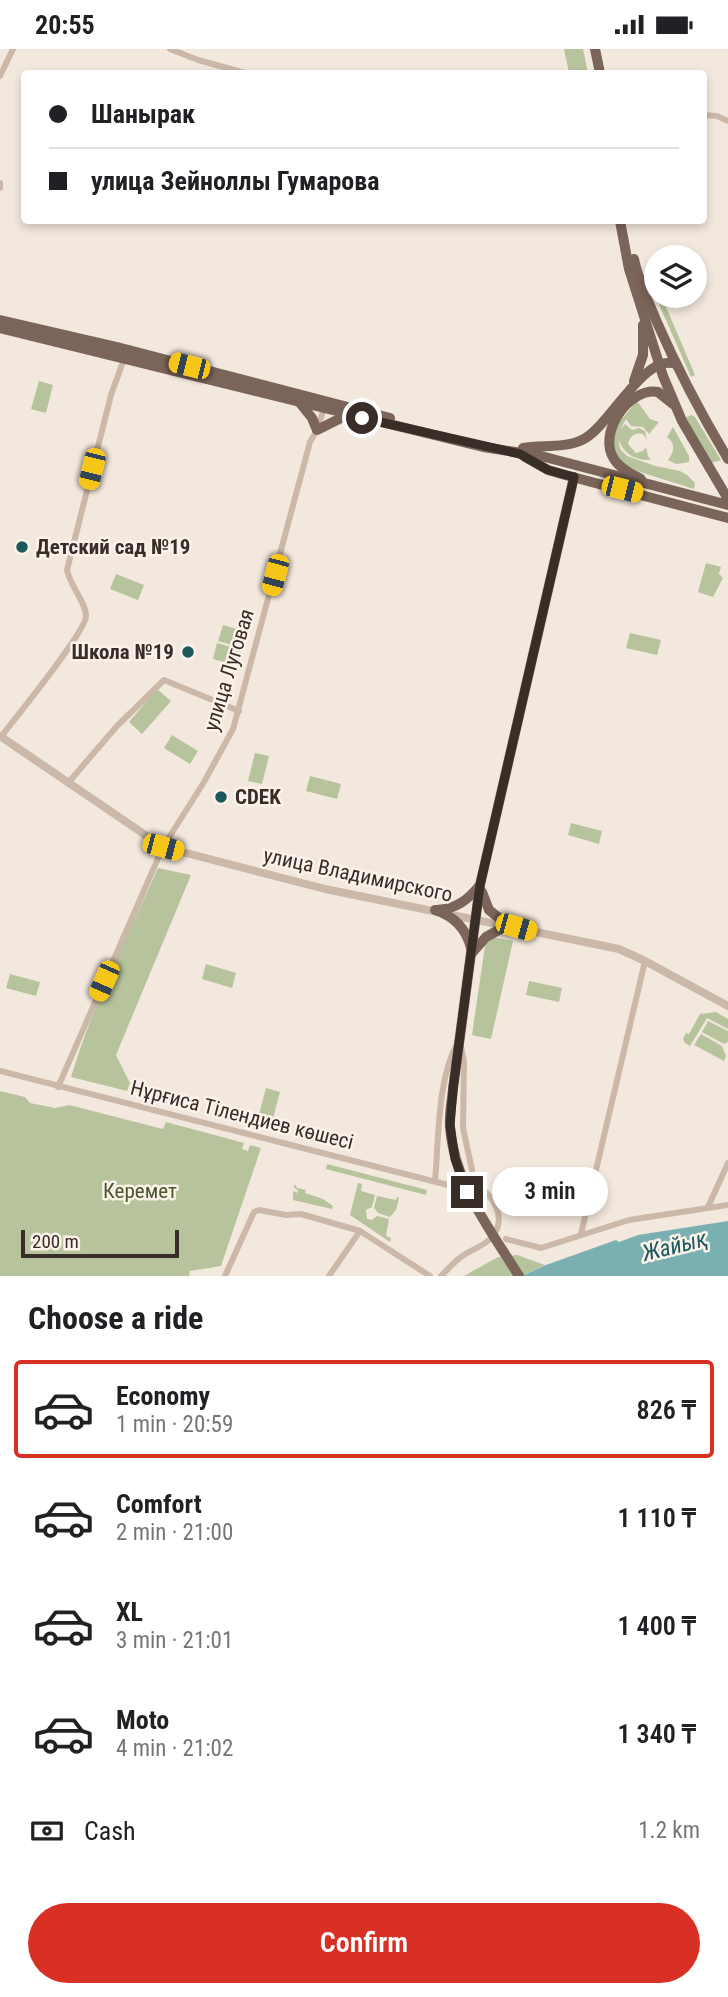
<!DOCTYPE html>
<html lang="en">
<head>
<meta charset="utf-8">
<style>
	:root { --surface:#fff; --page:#f2f2f2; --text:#202124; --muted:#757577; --line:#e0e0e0; --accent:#d93025 }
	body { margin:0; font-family:"Roboto Condensed",sans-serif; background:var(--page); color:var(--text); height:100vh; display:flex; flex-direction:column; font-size:26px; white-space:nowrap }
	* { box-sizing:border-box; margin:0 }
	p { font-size:23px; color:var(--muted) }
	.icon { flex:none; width:38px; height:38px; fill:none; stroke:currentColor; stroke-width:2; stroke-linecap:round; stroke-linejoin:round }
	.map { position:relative; height:1227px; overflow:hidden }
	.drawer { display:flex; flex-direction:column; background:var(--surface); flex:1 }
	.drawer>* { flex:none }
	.guide { position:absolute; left:21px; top:21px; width:686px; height:154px; border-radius:7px; box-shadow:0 4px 10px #0003; display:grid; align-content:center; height:154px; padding:0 28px; background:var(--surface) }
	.tools { position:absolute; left:644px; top:196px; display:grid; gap:14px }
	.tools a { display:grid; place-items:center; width:63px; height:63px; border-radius:50%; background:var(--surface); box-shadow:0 4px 10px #0003; font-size:35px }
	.scale { position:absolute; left:21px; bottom:18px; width:158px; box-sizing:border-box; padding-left:7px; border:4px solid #392d28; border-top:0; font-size:19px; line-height:24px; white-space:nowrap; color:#392d28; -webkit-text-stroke:5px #fbf2ea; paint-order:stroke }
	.end { position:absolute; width:32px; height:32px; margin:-16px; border:9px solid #392d28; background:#fff; box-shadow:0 0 0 4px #fff }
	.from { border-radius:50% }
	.bubble { position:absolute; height:49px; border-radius:24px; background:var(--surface); box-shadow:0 4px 10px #0003; font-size:23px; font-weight:600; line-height:49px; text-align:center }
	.car { position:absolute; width:21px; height:42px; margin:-21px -10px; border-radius:9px; box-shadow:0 0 5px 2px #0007; background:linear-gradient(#f5c518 24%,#345 0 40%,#f5c518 0 76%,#345 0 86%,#f5c518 0) }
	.guide b { display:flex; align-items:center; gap:24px; height:66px; font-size:26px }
	.guide b+b { border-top:2px solid var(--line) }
	.guide i { width:18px; height:18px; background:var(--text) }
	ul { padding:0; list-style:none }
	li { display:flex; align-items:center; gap:21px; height:98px; margin:0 14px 10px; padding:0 14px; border:4px solid transparent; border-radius:7px }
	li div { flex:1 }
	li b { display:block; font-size:26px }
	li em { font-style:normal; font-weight:600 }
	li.selected { border-color:var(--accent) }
	li>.icon { width:63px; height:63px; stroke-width:1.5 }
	h2 { padding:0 28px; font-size:32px; line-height:84px }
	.pay { display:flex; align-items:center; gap:18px; height:77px; padding:0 28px; font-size:26px }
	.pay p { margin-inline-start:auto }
	.button { display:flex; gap:14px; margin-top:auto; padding:14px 28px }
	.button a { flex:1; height:80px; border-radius:42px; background:var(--accent); color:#fff; font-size:28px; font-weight:600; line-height:80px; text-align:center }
	.status { display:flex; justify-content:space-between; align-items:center; height:49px; padding:0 35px; background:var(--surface); direction:ltr }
	.status svg { height:19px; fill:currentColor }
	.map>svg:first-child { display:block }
	.green { fill:#b7c39c }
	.water { fill:#7ab0b2 }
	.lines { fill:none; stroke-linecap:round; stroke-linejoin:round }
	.minor { stroke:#ccb8a8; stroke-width:6 }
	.tertiary { stroke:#ccb8a8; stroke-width:8 }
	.primary { stroke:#7b6459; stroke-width:10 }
	.primary-bridge { stroke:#7b6459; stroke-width:10 }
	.route { stroke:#392d28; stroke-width:9 }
	.poi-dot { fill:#1c595c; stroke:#fbf2ea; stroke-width:2.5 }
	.labels { text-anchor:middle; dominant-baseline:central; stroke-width:5; stroke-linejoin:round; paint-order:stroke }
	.poi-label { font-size:21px; font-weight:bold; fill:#392d28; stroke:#fbf2ea; text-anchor:start }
	.street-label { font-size:21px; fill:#392d28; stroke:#fbf2ea }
	.park-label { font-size:21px; fill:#48582b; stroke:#fbf2ea }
	.water-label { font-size:23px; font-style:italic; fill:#1c595c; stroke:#fbf2ea }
</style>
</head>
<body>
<div class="status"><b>20:55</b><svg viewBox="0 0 49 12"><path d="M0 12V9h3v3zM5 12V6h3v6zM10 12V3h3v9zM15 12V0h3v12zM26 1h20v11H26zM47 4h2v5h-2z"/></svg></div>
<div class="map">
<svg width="728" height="1227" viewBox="0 0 728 1227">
	<rect width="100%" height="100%" fill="#f3e8dd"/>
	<g class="green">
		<polygon points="564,0 583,0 588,24 569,24"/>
		<polygon points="663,251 695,326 691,328 658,253"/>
		<polygon points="39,332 53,336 46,364 31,360"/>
		<path d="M 637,352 L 650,370 L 659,373 L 649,385 L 643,378 L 631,377 L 626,370 L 620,381 L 625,375 L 632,381 L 639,379 L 645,382 L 647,391 L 644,386 C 636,382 630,387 628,395 L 636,404 L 643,402 L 646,398 L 648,407 L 651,411 C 634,412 623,404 618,389 L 620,400 L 627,407 L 655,417 L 680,422 L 687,426 L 695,434 L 694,440 L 640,423 L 620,413 L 611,390 L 615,378 Z"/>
		<polygon points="691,366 695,368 721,411 709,415 685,369"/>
		<path d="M 673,378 L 689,407 L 689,413 L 676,415 L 668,411 C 674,404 676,394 667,388 Z"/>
		<polygon points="706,514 721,518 719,525 723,529 713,548 698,543"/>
		<polygon points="116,525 144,536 138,551 110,540"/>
		<polygon points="223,576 247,583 242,599 218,592"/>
		<polygon points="630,584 661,591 657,606 626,599"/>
		<polygon points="217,594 241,601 237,617 213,610"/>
		<polygon points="157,640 171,652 142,685 129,673"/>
		<polygon points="172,686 198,702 190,715 164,699"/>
		<polygon points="255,704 269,707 262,735 248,732"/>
		<polygon points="310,727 341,735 337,750 306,742"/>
		<polygon points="571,774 602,782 599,795 568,786"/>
		<path d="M 158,819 L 191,826 L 116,1006 L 130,1034 L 127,1042 L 71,1028 C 92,958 127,888 158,819 Z"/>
		<polygon points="492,888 513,892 491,990 472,986 485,897"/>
		<polygon points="206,915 236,924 232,939 202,930"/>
		<polygon points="10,925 40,933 36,947 6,939"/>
		<polygon points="529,932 562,939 559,953 526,946"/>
		<polygon points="716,963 728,970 728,980 707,969 690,997 685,994 683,990 686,984 689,985 700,965"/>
		<polygon points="708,972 728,982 728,993 724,995 702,983"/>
		<polygon points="701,985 722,997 726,1007 724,1012 694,996"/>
		<polygon points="266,1039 280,1043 272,1073 258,1069"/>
		<polygon points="0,1042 25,1048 30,1054 55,1059 69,1056 163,1080 166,1073 244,1094 242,1100 248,1102 250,1096 261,1099 221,1217 190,1222 189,1227 0,1227"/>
		<polygon points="327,1115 427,1141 426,1146 326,1120"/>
		<polygon points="358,1134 362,1135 361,1142 375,1146 372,1158 366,1161 367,1170 372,1171 377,1167 389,1170 386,1187 391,1189 390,1193 350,1166"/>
		<polygon points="295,1135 297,1139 306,1141 305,1144 323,1150 333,1157 332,1160 293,1151 293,1142 297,1144 298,1141 294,1139"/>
		<polygon points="377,1147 396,1151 397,1148 399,1149 396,1161 390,1168 378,1164 374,1159"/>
		<polygon points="517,1206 545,1216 522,1227 464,1227 498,1208"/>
	</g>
	<polygon class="water" points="728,1172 728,1227 522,1227 546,1216 616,1191 619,1193 638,1186"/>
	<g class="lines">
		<g class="minor">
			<polyline points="170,0 198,11 245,24"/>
			<polyline points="0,27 13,0"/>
			<polyline points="704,66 717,67 728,72"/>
			<polyline points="0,134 0,139"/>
			<path d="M 1,688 C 15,669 86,583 86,567 C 86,553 70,537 67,521 L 111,346 L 124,310"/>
			<polyline points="68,734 117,677 164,631 239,662"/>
			<polyline points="461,998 464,1012 463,1079 475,1135"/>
			<polyline points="0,1022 456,1138 475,1135"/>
			<polyline points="58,1038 163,798 204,733 233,680 310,393 317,381 325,356"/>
			<path d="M 435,1132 C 439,1089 437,1032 457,995"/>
			<polyline points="708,1158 728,1114"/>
			<polyline points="581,1185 645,912"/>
			<polyline points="506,1190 541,1199 629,1171 728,1156"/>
			<polyline points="225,1227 254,1163 259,1161 286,1166 301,1165 360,1182 430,1227"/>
			<polyline points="329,1227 360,1182"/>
			<path d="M 441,1227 C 447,1221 454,1213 461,1208 C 470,1201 482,1198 490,1190 C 509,1171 494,1146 475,1135"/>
		</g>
		<polyline class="tertiary" points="0,687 163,798 325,840 619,900 645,912 728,957"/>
		<g class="primary">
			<polyline points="595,0 600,24"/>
			<polyline points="620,172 629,220 663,327 682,372 728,450"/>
			<path d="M 634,210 C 638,231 648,251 656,271 C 677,319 701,365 728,410"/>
			<polyline points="0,271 117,298 390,369"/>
			<polyline points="0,279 483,398 541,407 728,456"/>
			<polyline points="634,332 643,306 643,276"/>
			<polyline points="300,354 312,369 317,381 347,366"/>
			<path d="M 523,399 C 541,396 565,399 582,391 C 609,379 644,303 676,315"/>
			<polyline points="525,408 548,421 565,426 728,469"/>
			<path d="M 641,430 C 632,425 620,420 614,410 C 597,384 629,338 658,343 L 673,355"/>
			<polyline points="482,843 489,861 508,876"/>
			<path d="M 435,861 C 454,867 466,879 471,899"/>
			<path d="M 437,861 C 456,860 468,851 480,836"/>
			<polyline points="472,904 486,888 508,876"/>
			<polyline points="453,1040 480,836 574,428"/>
		</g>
		<path class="primary-bridge" d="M 453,1040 C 452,1052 449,1065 450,1077 C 454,1135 490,1180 519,1227"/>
	</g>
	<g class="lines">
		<polyline class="route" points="362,369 520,405 548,421 574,428 480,836 453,1040 450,1077 455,1110 467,1143"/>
	</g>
	<g class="poi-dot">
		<circle cx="22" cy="498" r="7"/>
		<circle cx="188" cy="603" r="7"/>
		<circle cx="221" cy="748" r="7"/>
	</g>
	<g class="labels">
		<g class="poi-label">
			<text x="36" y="498">Детский сад №19</text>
			<text x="174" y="603" text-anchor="end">Школа №19</text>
			<text x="235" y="748">CDEK</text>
		</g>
		<g class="street-label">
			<text transform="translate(229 621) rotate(-73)">улица Луговая</text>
			<text transform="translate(358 826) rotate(12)">улица Владимирского</text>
			<text transform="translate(242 1066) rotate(14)">Нұрғиса Тілендиев көшесі</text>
		</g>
		<g class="park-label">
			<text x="140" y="1142">Керемет</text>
		</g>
		<g class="water-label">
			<text transform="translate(675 1197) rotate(-14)">Жайық</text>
		</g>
	</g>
</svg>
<div class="tools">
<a><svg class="icon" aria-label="layers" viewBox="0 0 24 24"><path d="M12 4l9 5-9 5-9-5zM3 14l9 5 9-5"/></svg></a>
</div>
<div class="scale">200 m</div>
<i class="end from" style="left:362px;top:369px"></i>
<i class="end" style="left:467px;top:1143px"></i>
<div class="bubble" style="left:492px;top:1118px;width:116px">3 min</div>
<i class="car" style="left:189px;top:317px;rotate:284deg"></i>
<i class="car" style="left:92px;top:420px;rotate:194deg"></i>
<i class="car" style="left:622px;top:440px;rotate:104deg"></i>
<i class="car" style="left:275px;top:526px;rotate:195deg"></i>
<i class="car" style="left:163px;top:798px;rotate:105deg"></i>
<i class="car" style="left:516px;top:878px;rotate:106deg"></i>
<i class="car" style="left:104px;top:932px;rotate:204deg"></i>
<div class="guide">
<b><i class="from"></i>Шанырак</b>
<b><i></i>улица Зейноллы Гумарова</b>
</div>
</div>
<section class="drawer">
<h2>Choose a ride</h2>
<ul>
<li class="selected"><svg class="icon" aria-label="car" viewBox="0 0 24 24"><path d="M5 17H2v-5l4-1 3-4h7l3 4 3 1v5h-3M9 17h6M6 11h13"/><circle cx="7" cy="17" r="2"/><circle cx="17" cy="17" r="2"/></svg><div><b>Economy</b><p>1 min · 20:59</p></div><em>826 ₸</em></li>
<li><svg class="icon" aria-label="car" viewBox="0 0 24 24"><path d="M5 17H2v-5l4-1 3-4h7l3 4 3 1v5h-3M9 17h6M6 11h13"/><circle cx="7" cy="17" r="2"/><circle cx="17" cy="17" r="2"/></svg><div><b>Comfort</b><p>2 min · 21:00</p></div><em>1 110 ₸</em></li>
<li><svg class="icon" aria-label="car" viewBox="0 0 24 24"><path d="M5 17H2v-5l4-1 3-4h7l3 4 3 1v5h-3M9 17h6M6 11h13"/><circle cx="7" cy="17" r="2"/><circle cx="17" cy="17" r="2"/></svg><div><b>XL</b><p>3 min · 21:01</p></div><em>1 400 ₸</em></li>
<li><svg class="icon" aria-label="car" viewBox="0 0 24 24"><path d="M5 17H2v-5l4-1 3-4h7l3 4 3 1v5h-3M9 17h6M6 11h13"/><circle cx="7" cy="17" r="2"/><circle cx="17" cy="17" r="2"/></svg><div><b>Moto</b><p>4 min · 21:02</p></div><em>1 340 ₸</em></li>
</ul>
<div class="pay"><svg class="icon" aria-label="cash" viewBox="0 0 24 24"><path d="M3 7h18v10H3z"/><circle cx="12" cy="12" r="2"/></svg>Cash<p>1.2 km</p></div>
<div class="button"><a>Confirm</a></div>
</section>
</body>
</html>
